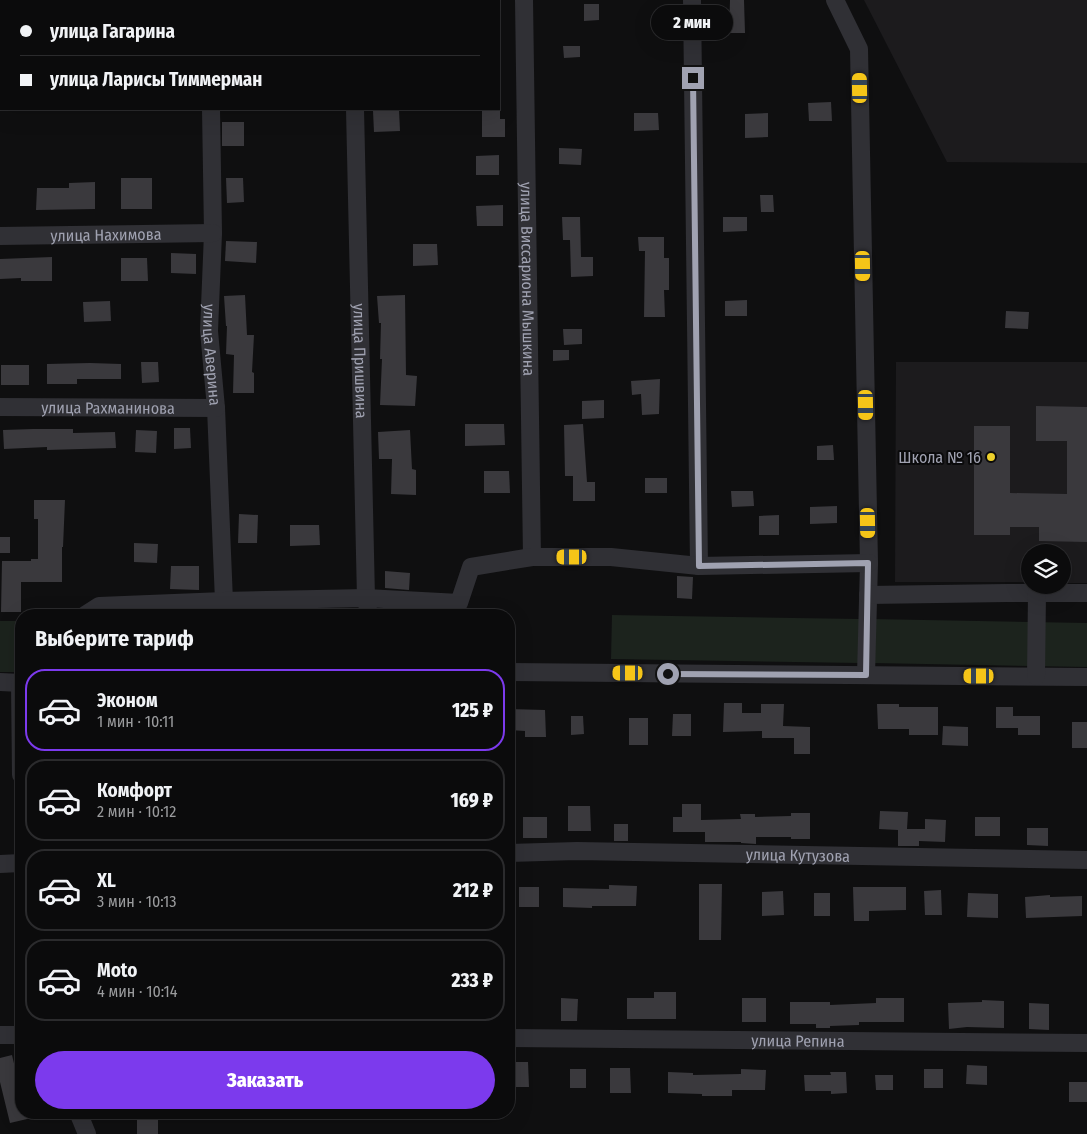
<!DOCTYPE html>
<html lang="ru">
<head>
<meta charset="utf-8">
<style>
	:root { --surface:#0b0b0c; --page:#141415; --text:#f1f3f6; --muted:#9a9b9d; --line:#2b2b2d; --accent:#7c3aed }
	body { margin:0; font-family:"Fira Sans Condensed",sans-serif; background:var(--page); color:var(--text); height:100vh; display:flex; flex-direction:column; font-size:19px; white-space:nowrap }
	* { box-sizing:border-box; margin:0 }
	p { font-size:16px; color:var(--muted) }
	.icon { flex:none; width:28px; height:28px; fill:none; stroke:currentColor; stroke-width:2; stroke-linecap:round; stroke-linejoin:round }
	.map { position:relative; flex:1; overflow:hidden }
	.side { position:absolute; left:15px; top:609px; width:500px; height:510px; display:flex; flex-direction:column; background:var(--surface); border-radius:20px; box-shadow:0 5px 20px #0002,0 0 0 1px var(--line) }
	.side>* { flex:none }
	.top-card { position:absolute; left:0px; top:0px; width:500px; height:110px; box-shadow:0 5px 20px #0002,0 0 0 1px var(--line); display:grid; align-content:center; height:110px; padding:0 20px; background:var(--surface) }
	.tools { position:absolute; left:1021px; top:544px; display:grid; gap:10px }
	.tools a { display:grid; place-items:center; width:50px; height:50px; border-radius:50%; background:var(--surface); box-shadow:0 5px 20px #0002,0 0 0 1px var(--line); font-size:25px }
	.end { position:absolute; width:22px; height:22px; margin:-11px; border:6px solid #a0a2b1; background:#111; box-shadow:0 0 0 2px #111 }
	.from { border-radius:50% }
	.bubble { position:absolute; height:35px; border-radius:18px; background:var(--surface); box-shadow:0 5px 20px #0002,0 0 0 1px var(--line); font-size:16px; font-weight:800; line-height:35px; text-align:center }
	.car { position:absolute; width:15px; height:30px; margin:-15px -8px; border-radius:6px; box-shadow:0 0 4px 1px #0007; background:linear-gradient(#f5c518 24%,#345 0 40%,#f5c518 0 76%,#345 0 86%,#f5c518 0) }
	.top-card b { display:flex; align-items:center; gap:18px; height:48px; font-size:19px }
	.top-card b+b { border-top:1px solid var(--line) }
	.top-card i { width:12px; height:12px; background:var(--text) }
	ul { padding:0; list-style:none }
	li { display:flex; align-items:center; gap:15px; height:82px; margin:0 10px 8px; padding:0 10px; border:2px solid var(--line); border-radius:20px }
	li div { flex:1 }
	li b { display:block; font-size:19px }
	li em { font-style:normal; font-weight:800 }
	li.active { border-color:var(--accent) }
	li>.icon { width:45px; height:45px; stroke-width:1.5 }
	h2 { padding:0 20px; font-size:22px; line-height:60px }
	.primary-button { display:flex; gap:10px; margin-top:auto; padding:10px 20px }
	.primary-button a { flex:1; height:58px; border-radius:30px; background:var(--accent); color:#fff; font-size:20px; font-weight:800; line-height:58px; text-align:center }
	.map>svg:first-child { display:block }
	.built { fill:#1c1b1d }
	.green { fill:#1c231d }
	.building { fill:#3a393d }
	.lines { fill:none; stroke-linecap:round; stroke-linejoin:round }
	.minor { stroke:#303035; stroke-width:18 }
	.route { stroke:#a0a2b1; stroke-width:6 }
	.poi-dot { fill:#ecd02c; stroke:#0a0a0b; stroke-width:2 }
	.labels { text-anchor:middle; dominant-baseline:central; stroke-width:4; stroke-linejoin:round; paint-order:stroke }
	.street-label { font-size:16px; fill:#a0a2b1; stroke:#0a0a0b }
	.poi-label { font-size:16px; fill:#a0a2b1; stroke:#0a0a0b; text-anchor:end }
</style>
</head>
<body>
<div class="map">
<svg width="1087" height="1134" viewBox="0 0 1087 1134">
	<rect width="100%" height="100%" fill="#0f0f10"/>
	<g class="built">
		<polygon points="864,0 1087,0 1087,163 947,162"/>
		<polygon points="896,362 1087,362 1087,583 1063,583 1062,552 1030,552 1030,582 895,582"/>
	</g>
	<g class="green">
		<polygon points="612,615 859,619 859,663 611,659"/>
		<polygon points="871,619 1087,623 1087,667 872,663"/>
		<rect x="0" y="621" width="21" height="51"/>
	</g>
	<g class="building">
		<polygon points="730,0 744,0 745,33 729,33"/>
		<polygon points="584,4 599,4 599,20 584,21"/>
		<polygon points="563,46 580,46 580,57 564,58"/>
		<polygon points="831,102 832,121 809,121 808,103"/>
		<polygon points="482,109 500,109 500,119 505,119 505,137 482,137"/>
		<polygon points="399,110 400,131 374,132 373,111"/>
		<polygon points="634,113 658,113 659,130 634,131"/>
		<polygon points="768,113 768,137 745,138 745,114"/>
		<rect x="222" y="122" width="22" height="24"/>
		<polygon points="559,148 582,149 581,165 559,164"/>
		<polygon points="499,155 499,175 476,175 476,156"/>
		<rect x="121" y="178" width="31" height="31"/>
		<polygon points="226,178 243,178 244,202 227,203"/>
		<polygon points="95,182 95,209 36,210 37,188 69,188 69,183"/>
		<polygon points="760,195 773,195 774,212 761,212"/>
		<polygon points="503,205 503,226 477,226 476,206"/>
		<polygon points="562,217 580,217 581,257 593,257 593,276 571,277 570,240 563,240"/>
		<polygon points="723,217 747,217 747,231 723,232"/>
		<polygon points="638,237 664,237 664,258 669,258 669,290 664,290 665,317 644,317 645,251 639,251"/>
		<polygon points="226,241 257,242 256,263 225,261"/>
		<polygon points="413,244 437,244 438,265 413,266"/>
		<polygon points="171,253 196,254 196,274 171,273"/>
		<polygon points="52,257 52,281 21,281 21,278 0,279 0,259"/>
		<polygon points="121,258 147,258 148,281 121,281"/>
		<polygon points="245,295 247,335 254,335 252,372 254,373 254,393 233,393 234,355 226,354 227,326 226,326 224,296"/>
		<polygon points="405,295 406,375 417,376 415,406 380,405 382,359 380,359 381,323 379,323 377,296"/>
		<polygon points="747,300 747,316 725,316 725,301"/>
		<polygon points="110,301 111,321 84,322 83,302"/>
		<polygon points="1006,311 1029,312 1028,329 1005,328"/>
		<polygon points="563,329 582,329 582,344 564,345"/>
		<polygon points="553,350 569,350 569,360 553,361"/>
		<polygon points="141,362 158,362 159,382 142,383"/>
		<polygon points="90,363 121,364 121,379 77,379 77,384 47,384 47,364"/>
		<rect x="1" y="365" width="28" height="20"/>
		<polygon points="660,379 659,414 642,415 641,394 632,395 631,381"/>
		<polygon points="604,400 604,418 582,419 582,401"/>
		<polygon points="1036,406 1087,407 1087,542 1039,541 1039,527 1010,527 1010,535 974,535 974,426 1010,426 1010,493 1067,494 1067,441 1036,441"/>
		<polygon points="465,424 504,424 505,445 465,446"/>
		<polygon points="583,424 587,482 595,482 595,501 573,501 573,476 565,476 564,425"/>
		<polygon points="174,428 190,428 191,448 174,449"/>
		<polygon points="33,429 73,429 73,433 115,432 116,448 47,450 47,447 4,449 3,430"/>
		<polygon points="136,430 157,431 156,453 135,452"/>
		<polygon points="410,430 412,469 416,470 416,495 391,494 392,459 379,459 378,432"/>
		<polygon points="833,445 834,460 817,460 817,446"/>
		<polygon points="484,471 509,471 510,493 484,493"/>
		<rect x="645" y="478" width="22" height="15"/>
		<polygon points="731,491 753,491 754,506 732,507"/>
		<polygon points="34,500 65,500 63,547 62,547 62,582 21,582 21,612 1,612 2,561 31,561 31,559 38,559 38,519 34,519"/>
		<polygon points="837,506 837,523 810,524 810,507"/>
		<polygon points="239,514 258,515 257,543 238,543"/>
		<polygon points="779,515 779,535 759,535 759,516"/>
		<polygon points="290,525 319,525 320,545 290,546"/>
		<rect x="0" y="537" width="10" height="16"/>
		<polygon points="134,543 158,544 157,563 134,562"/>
		<polygon points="171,566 199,566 199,590 170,589"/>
		<polygon points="385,571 410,573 409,590 385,588"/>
		<polygon points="677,576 693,577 692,599 677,598"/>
		<polygon points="724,703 742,703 742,713 761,713 761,704 784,704 783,726 810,727 810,754 794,754 794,738 762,738 762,731 723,732"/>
		<polygon points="877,704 899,704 899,707 938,707 938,735 909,735 909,729 878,729"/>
		<polygon points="996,707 1013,707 1013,716 1040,716 1040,735 1018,735 1018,728 996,728"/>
		<polygon points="509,709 545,710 546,737 525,737 525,731 509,730"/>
		<polygon points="673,714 691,714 691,736 672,736"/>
		<polygon points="571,716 583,716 584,734 571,735"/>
		<rect x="629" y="718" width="19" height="27"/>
		<rect x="1072" y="722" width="15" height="26"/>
		<polygon points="943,726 968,727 968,746 942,745"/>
		<polygon points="682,804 701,804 701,820 741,819 740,814 755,814 755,817 791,816 791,813 810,813 810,839 791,839 791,837 756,837 756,844 741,843 741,842 705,842 705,832 673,832 673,817 682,817"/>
		<polygon points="568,806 590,806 591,831 568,831"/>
		<polygon points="880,811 908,812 907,829 925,829 925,819 946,820 945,842 919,841 919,846 898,846 898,830 879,829"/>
		<rect x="523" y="817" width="24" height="21"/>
		<rect x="975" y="817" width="25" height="19"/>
		<rect x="614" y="824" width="14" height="17"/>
		<polygon points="1027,828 1048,828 1048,846 1027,845"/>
		<polygon points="699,884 722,884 721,940 699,940"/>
		<polygon points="609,885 637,886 636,906 592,906 592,908 563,907 563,888 609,889"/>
		<rect x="519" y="887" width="20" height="20"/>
		<polygon points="853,887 906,887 906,910 869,911 869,921 854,921"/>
		<polygon points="941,890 942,915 925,915 924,891"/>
		<polygon points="783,891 784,915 762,916 762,892"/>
		<rect x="814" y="893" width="16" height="23"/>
		<polygon points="968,893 998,894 998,918 967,917"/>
		<polygon points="1050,895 1050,897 1082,896 1082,916 1026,918 1025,897"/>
		<polygon points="654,992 676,992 676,1019 627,1019 627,998 654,998"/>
		<polygon points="561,998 578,999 577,1021 561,1021"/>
		<rect x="742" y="998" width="24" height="24"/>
		<polygon points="876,998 904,998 904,1022 859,1022 859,1025 830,1026 830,1028 816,1028 816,1024 790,1024 790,1002 830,1002 830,1005 876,1003"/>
		<polygon points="982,1000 1004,1001 1004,1028 967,1027 949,1029 948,1003 982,1002"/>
		<polygon points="1029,1003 1049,1004 1049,1030 1029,1029"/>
		<polygon points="12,1055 16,1072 21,1071 21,1112 39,1112 40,1116 10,1123 0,1082 0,1058"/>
		<polygon points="509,1062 528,1062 529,1087 509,1087"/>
		<polygon points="967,1065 987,1066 987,1085 966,1084"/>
		<polygon points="610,1068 630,1068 631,1093 610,1093"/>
		<rect x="570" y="1069" width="16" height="19"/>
		<polygon points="741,1069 766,1070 765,1090 732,1090 732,1096 702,1096 702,1094 668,1093 668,1072 693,1073 693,1075 741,1074"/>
		<rect x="924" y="1069" width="19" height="19"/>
		<polygon points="830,1072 846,1072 847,1093 831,1094 831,1091 805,1091 804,1075 831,1075"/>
		<polygon points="875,1075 893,1075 893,1090 876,1090"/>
		<rect x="1069" y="1082" width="18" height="20"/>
		<rect x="137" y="1112" width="21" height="22"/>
	</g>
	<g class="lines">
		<g class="minor">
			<polyline points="353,0 353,1"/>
			<path id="s1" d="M 524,0 L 532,557"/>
			<polyline points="692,0 699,566"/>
			<polyline points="835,0 859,49 869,563 866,675"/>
			<polyline points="0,51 1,51"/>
			<path id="s2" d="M 211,109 L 213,233 L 209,331 L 216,408 L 224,601"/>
			<path id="s3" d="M 355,109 L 366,598 L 369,615"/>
			<path id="s4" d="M 0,236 L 213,233"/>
			<path id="s5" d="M 0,407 L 216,408"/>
			<polyline points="868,595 1007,593 1087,593"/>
			<polyline points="85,615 99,606 224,601 366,598 459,603 471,567 532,557 611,557 699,566 869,563"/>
			<polyline points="509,672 1087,677"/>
			<polyline points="1036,676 1037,593"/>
			<polyline points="0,682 21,683"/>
			<polyline points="20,683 21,775"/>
			<path id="s6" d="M 509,853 L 577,851 L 1087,860"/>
			<polyline points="0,864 21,863"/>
			<polyline points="0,1035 21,1035"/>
			<path id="s7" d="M 509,1038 L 1087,1043"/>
			<polyline points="78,1112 87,1134"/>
		</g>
	</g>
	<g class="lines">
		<polyline class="route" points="668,674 866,675 868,563 699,566 693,78"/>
	</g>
	<circle class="poi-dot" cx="991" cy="457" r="5"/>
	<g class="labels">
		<g class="street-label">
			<text stroke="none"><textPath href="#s4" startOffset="106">улица Нахимова</textPath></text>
			<text stroke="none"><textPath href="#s1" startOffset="279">улица Виссариона Мышкина</textPath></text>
			<text stroke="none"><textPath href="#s2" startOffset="246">улица Аверина</textPath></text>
			<text stroke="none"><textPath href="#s3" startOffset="252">улица Пришвина</textPath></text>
			<text stroke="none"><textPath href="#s5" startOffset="108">улица Рахманинова</textPath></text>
			<text stroke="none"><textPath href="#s6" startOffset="289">улица Кутузова</textPath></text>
			<text stroke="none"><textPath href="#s7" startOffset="289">улица Репина</textPath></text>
		</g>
		<g class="poi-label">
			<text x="981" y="457">Школа № 16</text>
		</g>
	</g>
</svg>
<div class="tools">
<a><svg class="icon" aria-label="layers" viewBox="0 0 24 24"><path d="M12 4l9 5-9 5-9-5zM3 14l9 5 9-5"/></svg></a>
</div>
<i class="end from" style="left:668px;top:674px"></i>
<i class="end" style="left:693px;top:78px"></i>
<div class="bubble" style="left:651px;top:5px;width:82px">2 мин</div>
<i class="car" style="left:860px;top:88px;rotate:359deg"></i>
<i class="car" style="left:863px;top:266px;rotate:179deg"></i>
<i class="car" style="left:866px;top:405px;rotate:179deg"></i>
<i class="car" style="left:868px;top:523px;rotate:179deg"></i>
<i class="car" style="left:572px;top:557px;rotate:270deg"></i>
<i class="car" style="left:628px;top:673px;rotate:270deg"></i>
<i class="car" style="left:979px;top:676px;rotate:270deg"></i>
<div class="top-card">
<b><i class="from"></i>улица Гагарина</b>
<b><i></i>улица Ларисы Тиммерман</b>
</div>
<section class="side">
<h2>Выберите тариф</h2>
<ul>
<li class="active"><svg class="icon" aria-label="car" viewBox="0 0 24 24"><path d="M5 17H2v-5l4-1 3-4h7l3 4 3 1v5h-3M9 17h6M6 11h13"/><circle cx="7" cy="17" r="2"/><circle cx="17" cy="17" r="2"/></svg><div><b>Эконом</b><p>1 мин · 10:11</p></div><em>125 ₽</em></li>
<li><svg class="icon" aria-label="car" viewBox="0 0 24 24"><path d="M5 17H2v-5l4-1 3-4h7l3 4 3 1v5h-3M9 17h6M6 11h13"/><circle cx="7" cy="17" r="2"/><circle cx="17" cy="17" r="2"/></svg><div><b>Комфорт</b><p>2 мин · 10:12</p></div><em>169 ₽</em></li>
<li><svg class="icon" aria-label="car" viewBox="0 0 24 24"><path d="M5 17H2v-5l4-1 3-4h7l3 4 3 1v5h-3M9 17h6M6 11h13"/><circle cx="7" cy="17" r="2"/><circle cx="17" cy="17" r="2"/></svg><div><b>XL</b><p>3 мин · 10:13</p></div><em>212 ₽</em></li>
<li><svg class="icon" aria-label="car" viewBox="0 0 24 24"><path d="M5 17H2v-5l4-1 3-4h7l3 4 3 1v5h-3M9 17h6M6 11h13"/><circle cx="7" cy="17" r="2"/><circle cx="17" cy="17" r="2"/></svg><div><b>Moto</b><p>4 мин · 10:14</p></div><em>233 ₽</em></li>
</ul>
<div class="primary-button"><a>Заказать</a></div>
</section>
</div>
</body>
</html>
